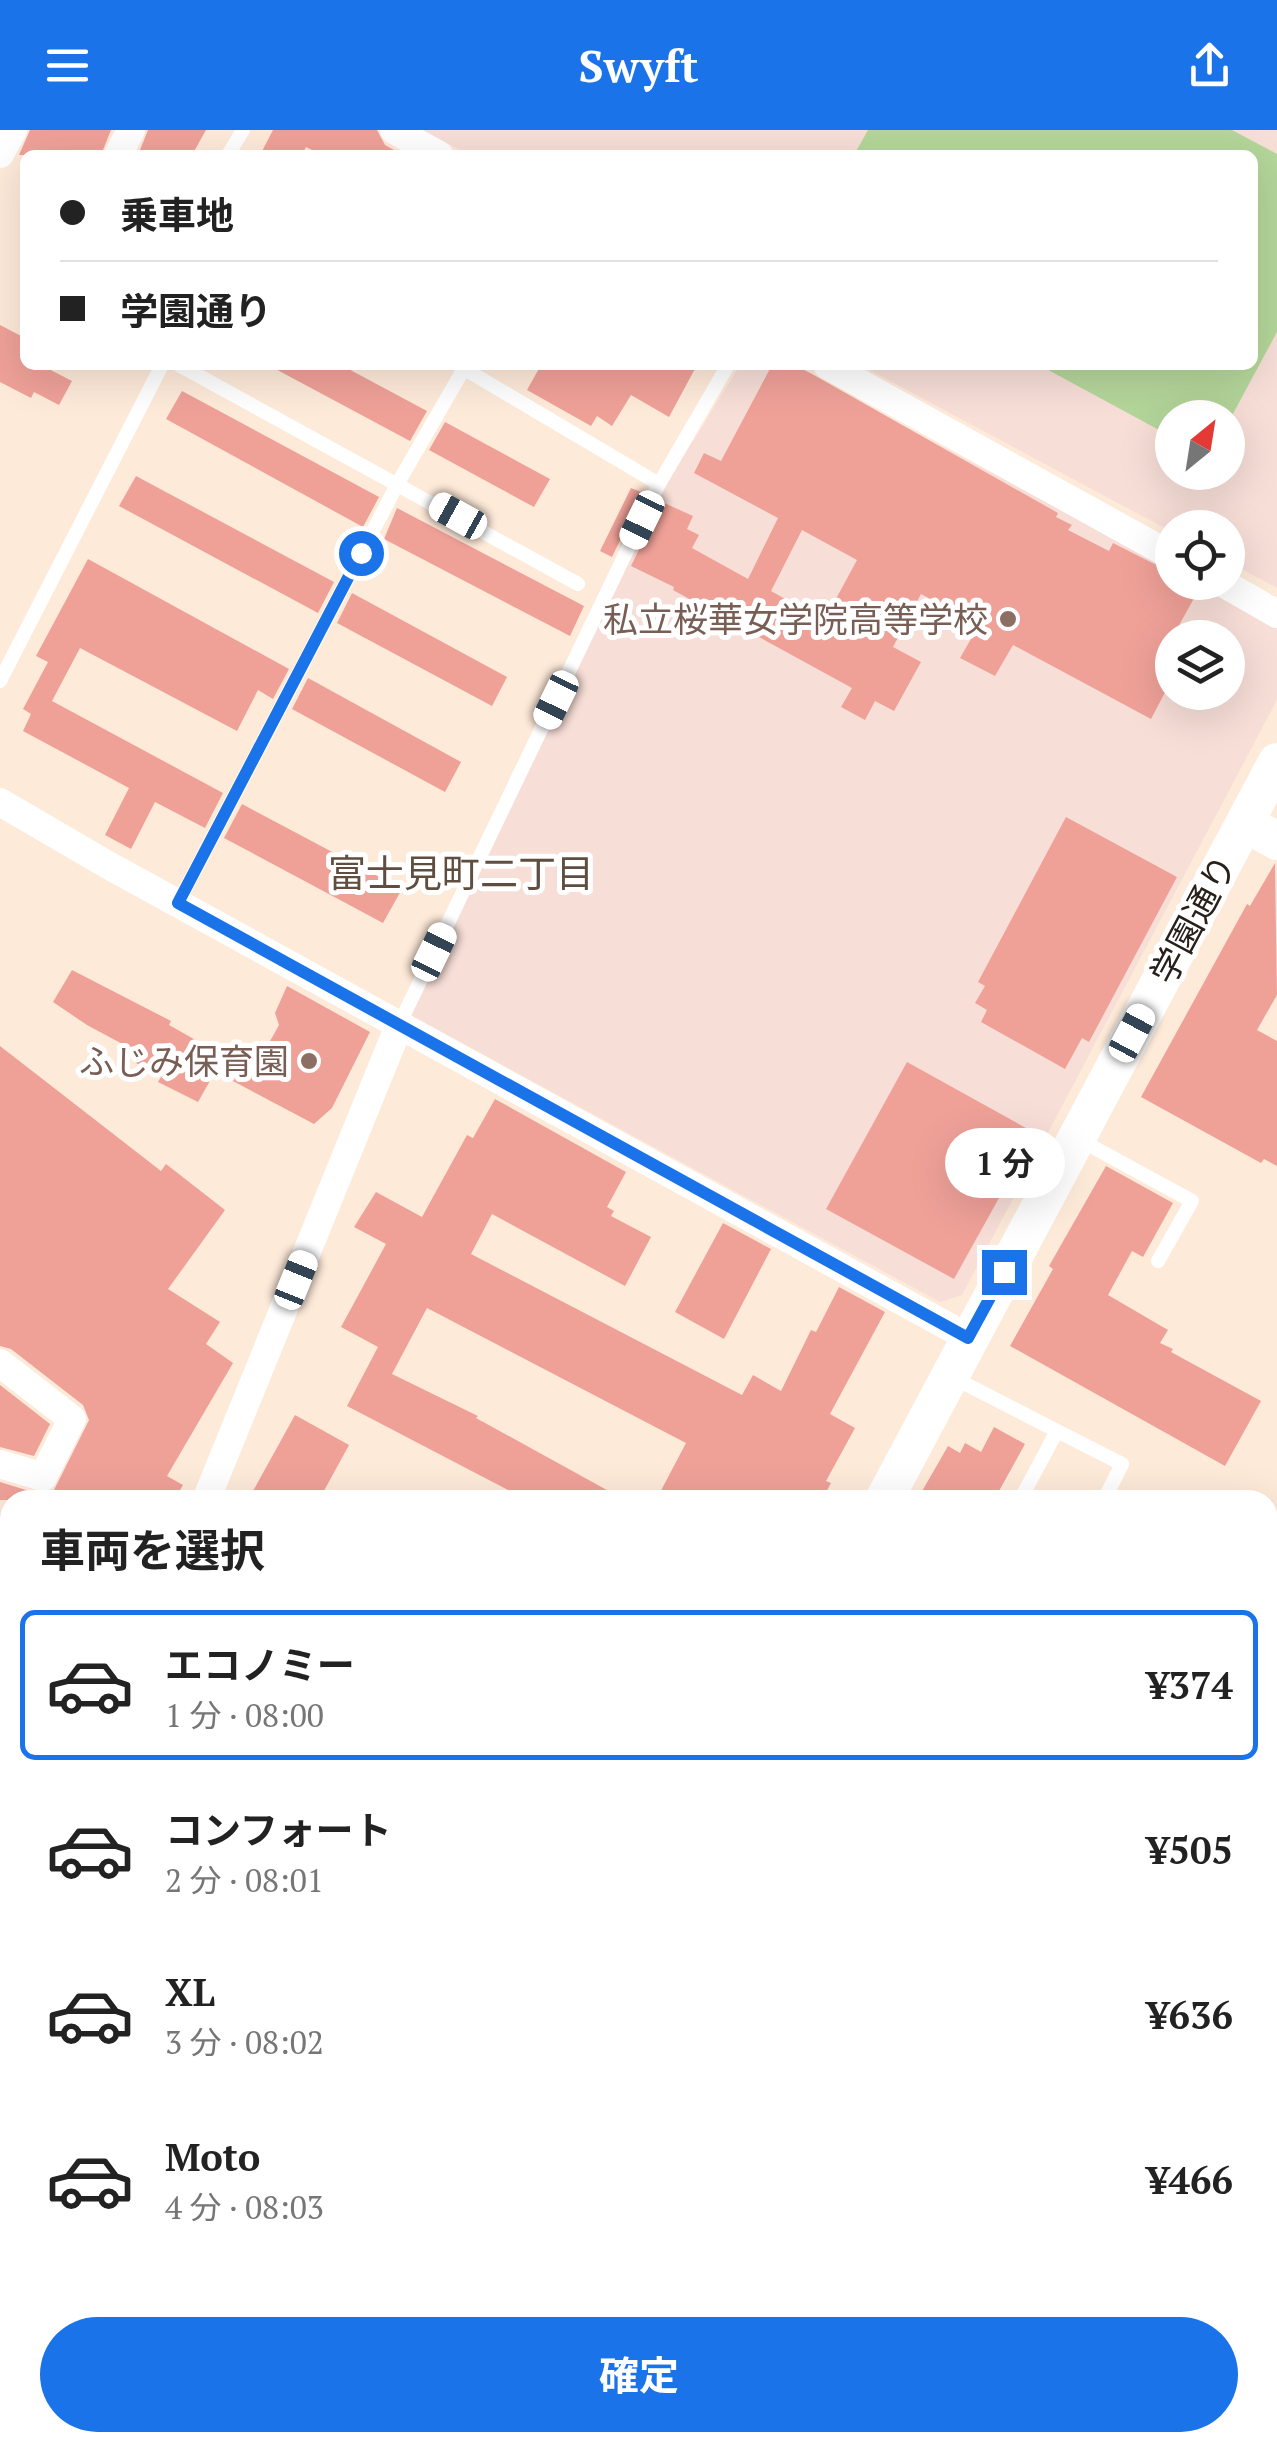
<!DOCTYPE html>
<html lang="ja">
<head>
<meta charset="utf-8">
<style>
	:root { --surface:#fff; --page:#f2f2f2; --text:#222; --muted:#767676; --line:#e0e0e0; --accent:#1a73e8 }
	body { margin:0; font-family:"PT Serif","Noto Sans JP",serif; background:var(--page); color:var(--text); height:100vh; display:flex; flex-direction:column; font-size:38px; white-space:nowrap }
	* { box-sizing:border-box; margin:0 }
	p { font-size:32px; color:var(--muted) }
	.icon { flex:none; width:55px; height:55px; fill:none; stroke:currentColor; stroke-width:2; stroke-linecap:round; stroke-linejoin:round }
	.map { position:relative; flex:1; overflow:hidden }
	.panel { position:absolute; left:0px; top:1360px; width:1278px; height:962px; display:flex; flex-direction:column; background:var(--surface); border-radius:30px 30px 0 0; box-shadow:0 10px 40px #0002 }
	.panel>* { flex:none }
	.guide { position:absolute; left:20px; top:20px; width:1238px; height:220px; border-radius:15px; box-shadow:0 10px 40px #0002; display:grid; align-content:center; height:220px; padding:0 40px; background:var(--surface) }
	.needle { width:65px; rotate:30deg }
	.controls { position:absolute; left:1155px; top:270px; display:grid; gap:20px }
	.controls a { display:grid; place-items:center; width:90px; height:90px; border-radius:50%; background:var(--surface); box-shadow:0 10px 40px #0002; font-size:50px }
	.end { position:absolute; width:45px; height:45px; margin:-22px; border:12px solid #1a73e8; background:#fff; box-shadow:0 0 0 5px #fff }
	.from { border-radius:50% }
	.bubble { position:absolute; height:70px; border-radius:35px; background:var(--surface); box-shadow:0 10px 40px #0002; font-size:32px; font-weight:700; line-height:70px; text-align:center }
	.car { position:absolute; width:30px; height:60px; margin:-30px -15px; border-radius:12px; box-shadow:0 0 8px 2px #0007; background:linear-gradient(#fff 24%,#345 0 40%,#fff 0 76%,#345 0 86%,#fff 0) }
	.guide b { display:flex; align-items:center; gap:35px; height:95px; font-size:38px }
	.guide b+b { border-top:2px solid var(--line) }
	.guide i { width:25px; height:25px; background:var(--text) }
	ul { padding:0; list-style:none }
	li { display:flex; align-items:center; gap:30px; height:150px; margin:0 20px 15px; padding:0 20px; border:5px solid transparent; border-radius:15px }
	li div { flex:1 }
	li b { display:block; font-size:38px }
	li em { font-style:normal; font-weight:700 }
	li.active { border-color:var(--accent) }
	li>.icon { width:90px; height:90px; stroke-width:1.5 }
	h2 { padding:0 40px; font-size:45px; line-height:120px }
	.button { display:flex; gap:20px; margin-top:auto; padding:20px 40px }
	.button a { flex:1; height:115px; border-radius:60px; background:var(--accent); color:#fff; font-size:40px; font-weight:700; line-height:115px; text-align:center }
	header { display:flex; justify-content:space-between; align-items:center; height:130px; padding:0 40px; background:var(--accent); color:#fff; font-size:45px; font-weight:700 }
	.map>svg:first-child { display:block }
	.education { fill:#f7ded7; fill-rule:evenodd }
	.green { fill:#b4d69a }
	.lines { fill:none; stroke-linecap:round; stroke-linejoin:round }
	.canal { stroke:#72d7de; stroke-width:30 }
	.building { fill:#efa198; fill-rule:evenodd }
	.lane { stroke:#fff; stroke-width:14 }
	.street { stroke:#fff; stroke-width:28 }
	.secondary { stroke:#fff; stroke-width:38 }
	.route { stroke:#1a73e8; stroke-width:12 }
	.education-dot { fill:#8d6e63; stroke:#fff; stroke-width:4 }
	.labels { text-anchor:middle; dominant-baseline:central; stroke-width:10; stroke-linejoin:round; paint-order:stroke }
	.education-label { font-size:35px; fill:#785e54; stroke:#fff; text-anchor:end }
	.street-label { font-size:35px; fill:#28201a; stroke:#fff }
	.neighbourhood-label { font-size:38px; fill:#5f4e40; stroke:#fff }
</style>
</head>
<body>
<header><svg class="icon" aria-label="menu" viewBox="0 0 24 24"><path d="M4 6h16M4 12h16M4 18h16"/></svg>Swyft<svg class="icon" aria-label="share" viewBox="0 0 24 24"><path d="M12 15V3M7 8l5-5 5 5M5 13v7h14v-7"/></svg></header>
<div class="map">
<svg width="1277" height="2322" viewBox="0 0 1277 2322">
	<rect width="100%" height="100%" fill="#feead9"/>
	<g class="education">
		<path d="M 422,0 L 1277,0 L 1277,458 L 1228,432 L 1228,398 L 1172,398 L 1172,402 L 860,235 L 1252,235 L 1252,25 L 469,25 ZM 1172,288 L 1228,288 L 1228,342 L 1172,342 Z"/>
		<path d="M 740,235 L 789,235 L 1172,439 L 1172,452 L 1198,453 L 1277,495 L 1277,570 L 962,1165 L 940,1172 L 403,881 L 663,360 ZM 1172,508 L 1228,508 L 1228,562 L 1172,562 Z"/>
		<polygon points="1277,1674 1277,2075 1268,2075 1268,1693"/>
	</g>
	<g class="green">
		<polygon points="868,0 1232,0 1277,24 1277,202 1228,293 1228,288 1172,288 1172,307 1039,235 1252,235 1252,25 854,25"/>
		<polygon points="1268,1813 1277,1819 1277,1916 1268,1932"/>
	</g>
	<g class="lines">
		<g class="canal">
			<polyline points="0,2135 10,2136"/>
			<polyline points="1268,2163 1277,2163"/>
		</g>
	</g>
	<g class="building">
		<polygon points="30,0 111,0 101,25 19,25"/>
		<polygon points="148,0 206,0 192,25 138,25"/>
		<polygon points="273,0 377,0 385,15 403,25 322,25 306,17 302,25 260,25"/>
		<polygon points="0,195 25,208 25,235 41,235 72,251 59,275 34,262 31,268 0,252"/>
		<polygon points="268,235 341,235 427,281 410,311"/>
		<polygon points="541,235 697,235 669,287 631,265 612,296 597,286 591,296 527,260"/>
		<path d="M 772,235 L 795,235 L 812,244 L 1058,383 L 1056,387 L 1072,395 L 1068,400 L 1109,421 L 1113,413 L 1172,443 L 1172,452 L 1203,452 L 1172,508 L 1172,549 L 1151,589 L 1013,515 L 995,546 L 960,528 L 979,495 L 921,464 L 893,517 L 921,532 L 894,581 L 875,571 L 865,590 L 841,577 L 852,558 L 673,460 L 674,457 L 631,436 L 662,372 L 693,386 L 687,399 L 699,405 L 692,418 L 748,449 L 778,388 L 694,343 L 704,323 L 721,331 ZM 802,400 L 857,430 L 824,491 L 771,461 Z"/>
		<polygon points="182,261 379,367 363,397 166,289"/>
		<polygon points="445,292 550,349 534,377 429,320"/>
		<polygon points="136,346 334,452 318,483 119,376"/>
		<polygon points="631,358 643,363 612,427 600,421"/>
		<polygon points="397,378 584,476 570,506 384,409"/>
		<polygon points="88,429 289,539 273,569 258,560 237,601 80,518 52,571 223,663 205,698 155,672 131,719 105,705 129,658 23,601 31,584 23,579 48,532 36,526"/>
		<polygon points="352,463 507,547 492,576 337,493"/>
		<polygon points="308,548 461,632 445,662 292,579"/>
		<polygon points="242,674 402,759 383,793 224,708"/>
		<polygon points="1066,687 1177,747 1089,912 1082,908 1065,939 981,892 987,880 975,873 985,856 978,852"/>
		<polygon points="1275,733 1277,865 1257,900 1277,911 1277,1036 1264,1029 1261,1033 1141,967 1247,774 1250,776"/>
		<polygon points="72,840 171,891 169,895 224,926 198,972 158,952 161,947 136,933 141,924 87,895 53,872"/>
		<polygon points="287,856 370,902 332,978 314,994 233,951 253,924 269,913 279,895 275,883"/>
		<polygon points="0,916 161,1041 166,1034 225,1080 168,1159 220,1192 206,1214 233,1233 167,1346 183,1355 174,1370 0,1370 0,1352 39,1364 54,1360 89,1290 83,1275 11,1219 0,1216"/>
		<polygon points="907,932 1035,1003 954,1149 826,1079"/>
		<polygon points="495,969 626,1042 607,1077 614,1081 611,1086 651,1107 625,1156 492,1084 471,1124 742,1265 753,1245 781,1261 811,1200 816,1202 839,1157 885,1182 830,1284 855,1298 826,1351 831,1353 822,1370 758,1370 743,1362 739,1370 656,1370 686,1313 427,1178 392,1244 478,1286 476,1288 625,1370 527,1370 347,1276 378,1217 341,1197 386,1114 354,1097 376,1062 422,1087 467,1005 473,1008"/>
		<polygon points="1106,1036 1173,1073 1143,1127 1132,1121 1108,1165 1168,1200 1160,1213 1173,1219 1171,1222 1261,1271 1225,1336 1010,1216 1053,1139 1049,1136"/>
		<polygon points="723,1093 771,1119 724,1209 675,1182"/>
		<polygon points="0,1255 50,1294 34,1326 0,1317"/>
		<polygon points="295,1285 349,1315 319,1370 248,1370"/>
		<polygon points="994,1297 1025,1314 994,1370 917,1370 948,1316 960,1323 965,1313 981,1322"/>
	</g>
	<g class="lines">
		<g class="lane">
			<polyline points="228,25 243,0"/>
			<polyline points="179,235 578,454"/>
			<polyline points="458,235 659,354"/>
			<polyline points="0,551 162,235"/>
			<polyline points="178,773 398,353 466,235"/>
			<polyline points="400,893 659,354 728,235"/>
			<polyline points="1080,1010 1192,1071 1158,1131"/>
			<polyline points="954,1248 1057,1301"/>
			<polyline points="1020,1370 1057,1301 1122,1334 1104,1370"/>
			<polyline points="1268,1576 1277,1581"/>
			<polyline points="0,1744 10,1727"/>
			<polyline points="0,1777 10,1782"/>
			<polyline points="1277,2088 1271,2102 1277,2144"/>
			<polyline points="555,2312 583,2315 594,2322"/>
			<polyline points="872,2312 886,2322"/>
			<polyline points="1261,2312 1273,2322"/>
			<polyline points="13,2322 13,2312"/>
			<polyline points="239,2322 239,2312"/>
			<polyline points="1137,2322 1144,2312"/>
		</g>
		<g class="street">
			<polyline points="394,0 439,25"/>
			<polyline points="0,24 13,0"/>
			<polyline points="118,25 131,0"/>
			<polyline points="827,235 1172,426"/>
			<polyline points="1221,452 1277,484"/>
			<polyline points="0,672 108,735 969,1208"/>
			<polyline points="0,1233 72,1289 43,1347 0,1334"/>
			<polyline points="206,1370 400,893"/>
			<polyline points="0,1464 10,1470"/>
			<polyline points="1268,1691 1277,1674"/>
			<polyline points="1094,2322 1100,2312"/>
		</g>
		<g class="secondary">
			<polyline points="1245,693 1277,711"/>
			<polyline points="884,1370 1277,632"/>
			<polyline points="0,2173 10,2173"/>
			<polyline points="1268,2204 1277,2205"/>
			<polyline points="522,2322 527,2312"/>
		</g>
	</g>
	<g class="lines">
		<polyline class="route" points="361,423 178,773 968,1208 1004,1142"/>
	</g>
	<g class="education-dot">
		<circle cx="1008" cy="489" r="10"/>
		<circle cx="309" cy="931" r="10"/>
	</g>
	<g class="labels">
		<g class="education-label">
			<text x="988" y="489">私立桜華女学院高等学校</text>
			<text x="289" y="931">ふじみ保育園</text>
		</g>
		<g class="street-label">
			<text transform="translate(1193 789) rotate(-62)">学園通り</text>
		</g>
		<g class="neighbourhood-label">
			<text x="461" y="743">富士見町二丁目</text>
		</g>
	</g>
</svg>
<div class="controls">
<a><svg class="needle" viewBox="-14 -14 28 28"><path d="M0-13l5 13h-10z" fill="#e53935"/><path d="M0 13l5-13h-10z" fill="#767676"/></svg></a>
<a><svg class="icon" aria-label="locate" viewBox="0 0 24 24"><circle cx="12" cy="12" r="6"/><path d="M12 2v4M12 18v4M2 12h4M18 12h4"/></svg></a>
<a><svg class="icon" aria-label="layers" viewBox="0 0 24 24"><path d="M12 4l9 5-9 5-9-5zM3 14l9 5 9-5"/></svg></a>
</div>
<i class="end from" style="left:361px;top:423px"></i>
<i class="end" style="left:1004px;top:1142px"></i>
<div class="bubble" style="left:945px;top:998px;width:120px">1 分</div>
<i class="car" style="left:458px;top:386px;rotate:299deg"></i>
<i class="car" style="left:642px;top:390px;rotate:206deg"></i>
<i class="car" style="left:556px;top:570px;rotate:206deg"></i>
<i class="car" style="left:434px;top:822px;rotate:26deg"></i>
<i class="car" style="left:1132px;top:903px;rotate:28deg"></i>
<i class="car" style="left:296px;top:1150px;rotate:22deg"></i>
<div class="guide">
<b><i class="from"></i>乗車地</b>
<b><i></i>学園通り</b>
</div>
<section class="panel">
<h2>車両を選択</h2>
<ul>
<li class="active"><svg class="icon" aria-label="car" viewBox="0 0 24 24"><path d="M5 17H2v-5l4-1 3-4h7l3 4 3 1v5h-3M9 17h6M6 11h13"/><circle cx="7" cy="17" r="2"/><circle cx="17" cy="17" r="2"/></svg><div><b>エコノミー</b><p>1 分 · 08:00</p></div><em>¥374</em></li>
<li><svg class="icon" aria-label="car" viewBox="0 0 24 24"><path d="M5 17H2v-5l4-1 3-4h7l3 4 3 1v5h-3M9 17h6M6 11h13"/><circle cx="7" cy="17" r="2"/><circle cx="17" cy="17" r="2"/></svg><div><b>コンフォート</b><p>2 分 · 08:01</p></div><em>¥505</em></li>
<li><svg class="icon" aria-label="car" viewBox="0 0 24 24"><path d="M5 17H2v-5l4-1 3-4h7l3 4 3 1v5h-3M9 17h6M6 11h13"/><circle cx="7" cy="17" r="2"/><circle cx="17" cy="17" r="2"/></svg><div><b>XL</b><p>3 分 · 08:02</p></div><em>¥636</em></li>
<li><svg class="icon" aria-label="car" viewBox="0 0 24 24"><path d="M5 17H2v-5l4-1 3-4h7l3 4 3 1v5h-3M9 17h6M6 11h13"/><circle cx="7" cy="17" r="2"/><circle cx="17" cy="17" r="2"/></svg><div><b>Moto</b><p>4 分 · 08:03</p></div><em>¥466</em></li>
</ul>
<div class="button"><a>確定</a></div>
</section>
</div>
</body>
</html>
